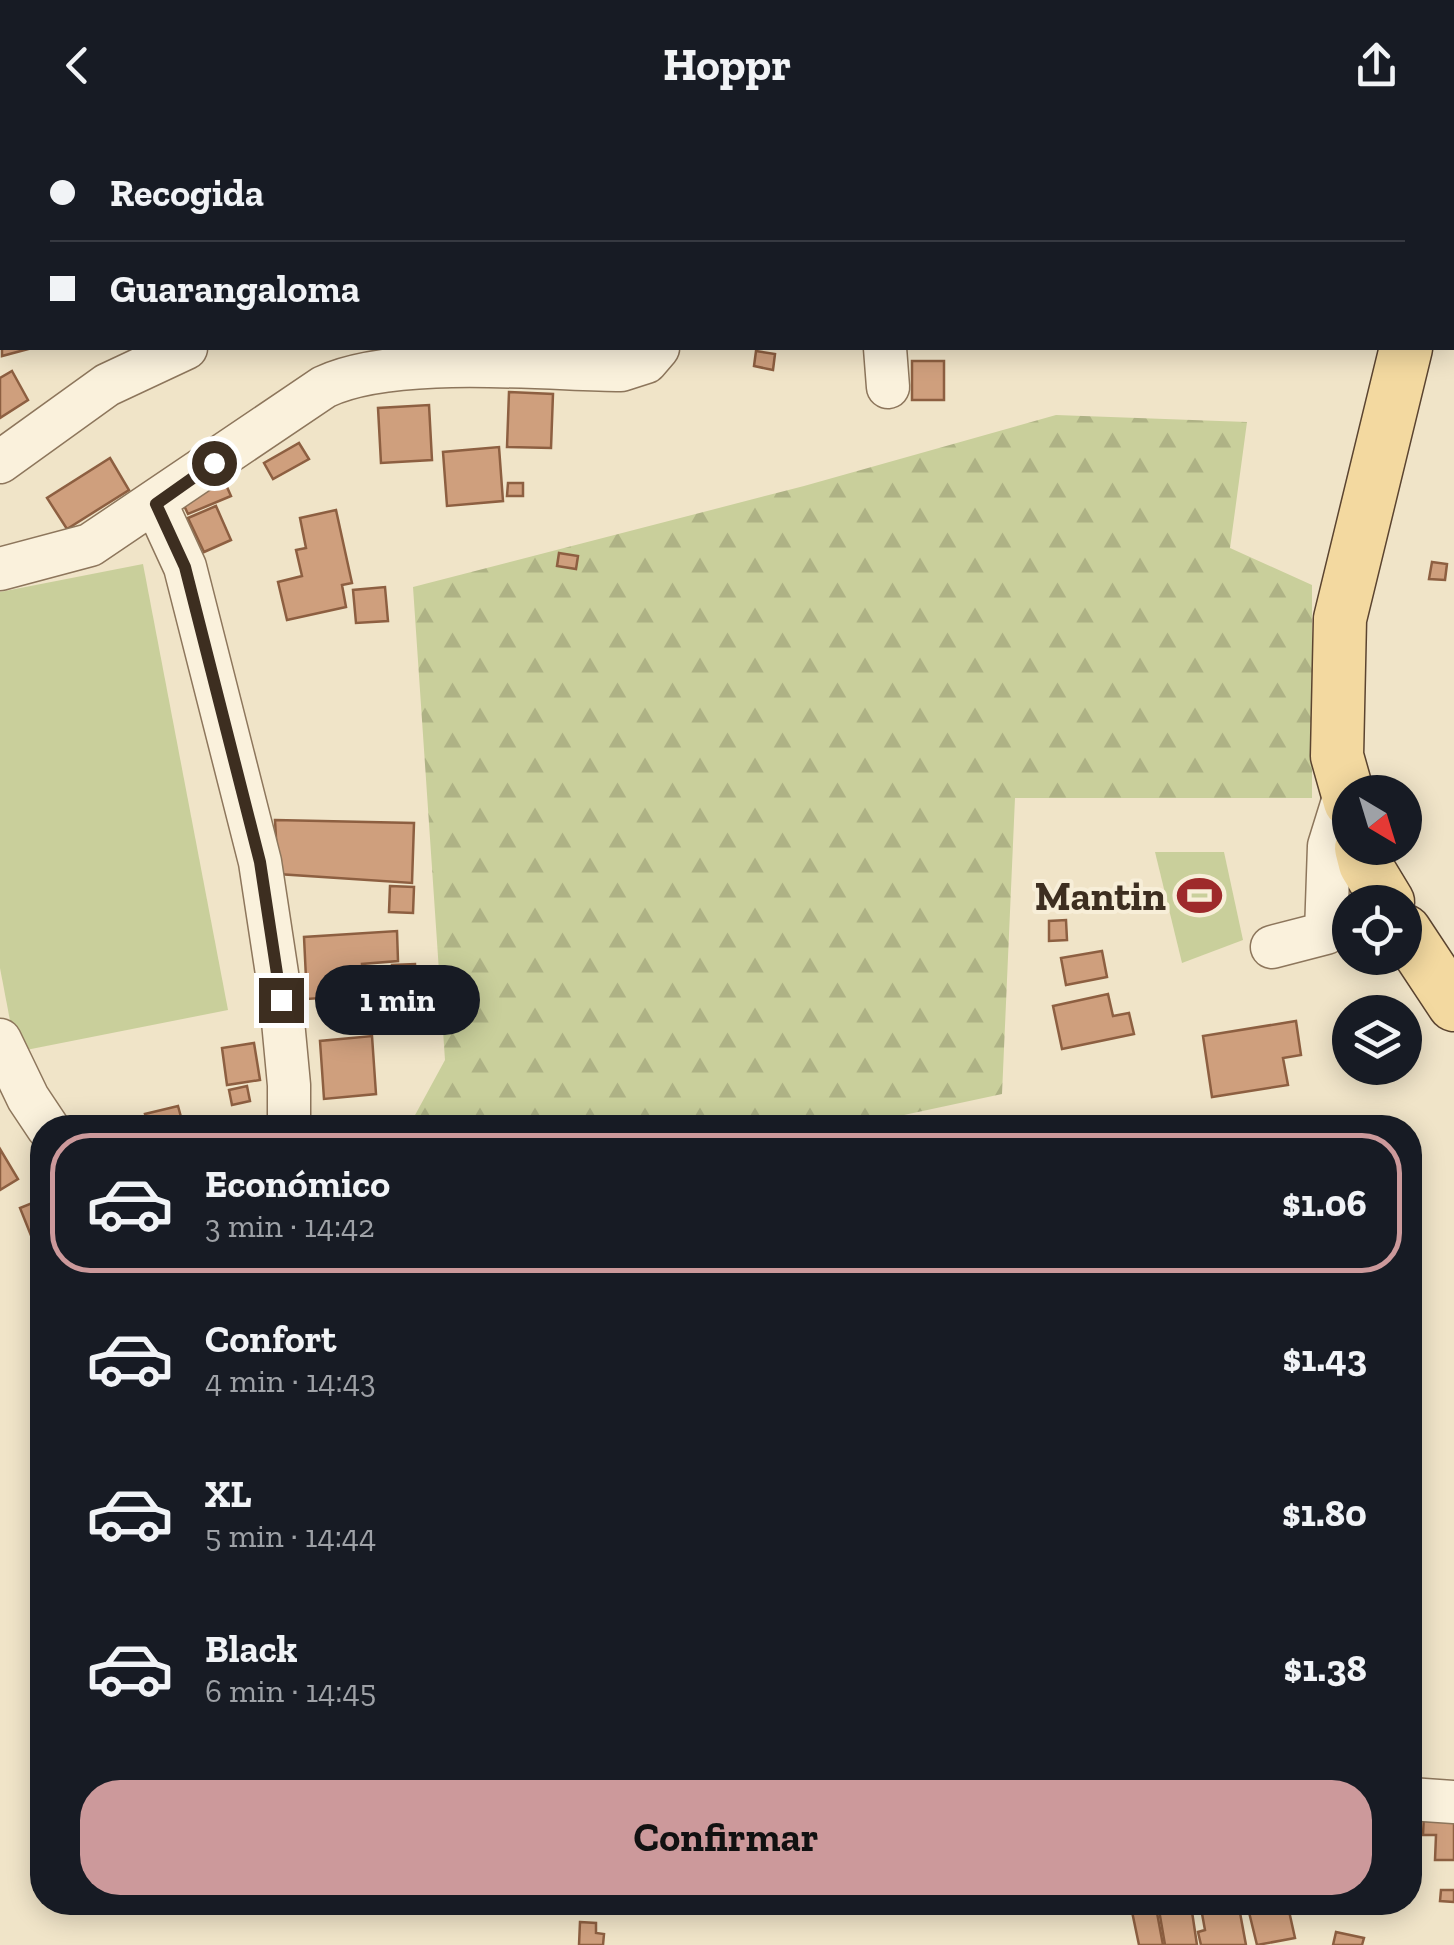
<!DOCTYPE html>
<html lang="es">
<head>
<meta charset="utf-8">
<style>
	:root { --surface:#171b24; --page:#242831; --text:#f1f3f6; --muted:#9ea1a6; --line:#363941; --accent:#cc999b }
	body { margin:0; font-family:"Zilla Slab",serif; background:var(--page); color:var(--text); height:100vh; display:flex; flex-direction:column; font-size:38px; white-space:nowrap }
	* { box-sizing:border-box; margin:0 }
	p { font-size:32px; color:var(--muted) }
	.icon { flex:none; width:55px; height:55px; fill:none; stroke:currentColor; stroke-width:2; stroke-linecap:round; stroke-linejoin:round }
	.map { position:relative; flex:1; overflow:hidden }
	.panel { position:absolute; left:30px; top:985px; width:1392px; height:800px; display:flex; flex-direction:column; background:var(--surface); border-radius:40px; box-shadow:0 5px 25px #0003 }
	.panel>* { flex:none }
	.guide { position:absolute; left:0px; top:0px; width:1455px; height:220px; box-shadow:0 5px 25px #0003; display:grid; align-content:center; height:220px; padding:0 50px; background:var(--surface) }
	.needle { width:65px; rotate:142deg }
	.tools { position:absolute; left:1332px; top:645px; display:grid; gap:20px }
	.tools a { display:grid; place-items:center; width:90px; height:90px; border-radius:50%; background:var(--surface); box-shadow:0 5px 25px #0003; font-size:50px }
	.end { position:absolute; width:45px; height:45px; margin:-22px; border:12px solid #3d2e20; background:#fff; box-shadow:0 0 0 5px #fff }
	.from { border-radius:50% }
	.bubble { position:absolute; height:70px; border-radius:35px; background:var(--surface); box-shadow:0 5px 25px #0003; font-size:32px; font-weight:700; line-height:70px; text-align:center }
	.guide b { display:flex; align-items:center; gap:35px; height:95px; font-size:38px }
	.guide b+b { border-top:2px solid var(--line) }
	.guide i { width:25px; height:25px; background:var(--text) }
	ul { padding:18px 0 0; list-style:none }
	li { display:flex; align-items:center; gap:30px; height:140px; margin:0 20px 15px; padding:0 30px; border:5px solid transparent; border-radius:40px }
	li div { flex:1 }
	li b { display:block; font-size:38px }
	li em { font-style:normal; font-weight:700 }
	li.selected { border-color:var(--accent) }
	li>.icon { width:90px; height:90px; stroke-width:1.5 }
	.action { display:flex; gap:20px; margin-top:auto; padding:20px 50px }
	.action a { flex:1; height:115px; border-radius:40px; background:var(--accent); color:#111; font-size:40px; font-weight:700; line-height:115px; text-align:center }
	header { display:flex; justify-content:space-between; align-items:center; height:130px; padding:0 50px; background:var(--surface); font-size:45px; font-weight:700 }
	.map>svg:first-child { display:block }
	.forest { fill:url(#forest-firs) }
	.park { fill:#c9cf9b }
	.building { fill:#cf9f7d; stroke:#8d5f41; stroke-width:2.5 }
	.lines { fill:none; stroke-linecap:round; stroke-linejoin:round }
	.minor-casing { stroke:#8d765c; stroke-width:45 }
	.major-casing { stroke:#5b4430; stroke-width:55 }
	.minor { stroke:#faf1dc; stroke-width:42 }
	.major { stroke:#f3d9a0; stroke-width:52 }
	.route { stroke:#3d2e20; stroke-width:12 }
	.labels { text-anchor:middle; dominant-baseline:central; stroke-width:8; stroke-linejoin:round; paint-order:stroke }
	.poi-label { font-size:40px; font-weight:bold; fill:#3d2e20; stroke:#f7eed8; text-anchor:end }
</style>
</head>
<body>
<header><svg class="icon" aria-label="back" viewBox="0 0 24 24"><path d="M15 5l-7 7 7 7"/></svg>Hoppr<svg class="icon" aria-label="share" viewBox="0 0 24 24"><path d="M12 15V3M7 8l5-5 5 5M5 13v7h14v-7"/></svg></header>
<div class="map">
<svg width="1454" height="1815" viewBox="0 0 1454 1815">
	<defs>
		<pattern id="forest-firs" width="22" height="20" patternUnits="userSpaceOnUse" patternTransform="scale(2.5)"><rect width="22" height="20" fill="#c9cf9b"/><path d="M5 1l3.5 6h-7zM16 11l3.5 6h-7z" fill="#aeb285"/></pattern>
	</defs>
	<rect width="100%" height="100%" fill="#f0e4c8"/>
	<polygon class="forest" points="1056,285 1247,292 1230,418 1312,455 1312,668 1015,668 1002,964 848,997 408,998 445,930 413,457 804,356"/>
	<g class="park">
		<polygon points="143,434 228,880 16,922 0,838 0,462"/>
		<polygon points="1155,722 1224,722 1243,810 1182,833"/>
	</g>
	<g class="building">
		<polygon points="2,189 2,218 32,218 2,226"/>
		<polygon points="756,221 775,224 773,240 754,236"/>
		<rect x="912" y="231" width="32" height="39"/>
		<polygon points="12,241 28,270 0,288 0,248"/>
		<polygon points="509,262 553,264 551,318 507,317"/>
		<polygon points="429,275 432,330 381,333 378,278"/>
		<polygon points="299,313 309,329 273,349 264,333"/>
		<polygon points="499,317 503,371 447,376 443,322"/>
		<polygon points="110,328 129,360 67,399 47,368"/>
		<polygon points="223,348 231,366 188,384 180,367"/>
		<polygon points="508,353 523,353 523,366 507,366"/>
		<polygon points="216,376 231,410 204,422 188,388"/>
		<polygon points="336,380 352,453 342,455 346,477 287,490 278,452 302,446 296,420 306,418 300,388"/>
		<polygon points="559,423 578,426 576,439 557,436"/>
		<polygon points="1432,432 1447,434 1445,450 1429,449"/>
		<polygon points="385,457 388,491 356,493 353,460"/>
		<polygon points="275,690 414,693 412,753 278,744"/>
		<polygon points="390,756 414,757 413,783 389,782"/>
		<polygon points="1066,790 1067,810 1049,811 1049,791"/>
		<polygon points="397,801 398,831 362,834 364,865 307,869 304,807"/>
		<polygon points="1102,821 1107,847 1066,855 1061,828"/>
		<polygon points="415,834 416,858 409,858 409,873 395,874 392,835"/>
		<polygon points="1108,864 1113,886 1129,883 1134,904 1062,919 1053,876"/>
		<polygon points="1296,891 1301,925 1283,928 1288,955 1212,967 1203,906"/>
		<polygon points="372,906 376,964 324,969 320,911"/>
		<polygon points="254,913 260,950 227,955 222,918"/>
		<polygon points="247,956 250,971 232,975 229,960"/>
		<polygon points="178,976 184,998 149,998 145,984"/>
		<polygon points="0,1019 18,1049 0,1060"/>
		<polygon points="42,1069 42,1121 38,1123 20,1078"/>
		<polygon points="1424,1683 1454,1683 1454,1730 1435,1730 1436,1705 1423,1705"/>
		<polygon points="1441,1760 1454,1760 1454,1772 1440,1771"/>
		<polygon points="1130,1772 1155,1772 1163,1815 1139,1815"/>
		<polygon points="1238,1772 1246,1815 1201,1815 1198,1802 1205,1800 1201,1778"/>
		<polygon points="1287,1772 1295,1808 1257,1815 1247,1774"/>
		<polygon points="1191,1775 1197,1815 1165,1815 1159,1780"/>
		<polygon points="580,1792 596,1793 596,1803 604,1804 603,1815 579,1815"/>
		<polygon points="1336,1802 1364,1808 1362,1815 1333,1815"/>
	</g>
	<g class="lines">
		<defs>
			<g id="minor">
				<polyline points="350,2 351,0"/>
				<polyline points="700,2 701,0"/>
				<polyline points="897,2 897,0"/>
				<polyline points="885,218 888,257"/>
				<polyline points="0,332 107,255 186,218"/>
				<polyline points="156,374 185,437 260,732 281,870 289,955 289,998"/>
				<path d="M 0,439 L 90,415 L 324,257 C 393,224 541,239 621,240 L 646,232 L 658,218"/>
				<polyline points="1272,817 1326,803 1329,716 1347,658"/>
				<polyline points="0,910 28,968 48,998"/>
				<polyline points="1410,1669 1454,1672"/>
			</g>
			<g id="major">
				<polyline points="1452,20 1454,13"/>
				<polyline points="1350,672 1337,626 1340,489 1406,218"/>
				<polyline points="1361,718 1365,734 1388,772"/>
				<polyline points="1405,801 1454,875"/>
			</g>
		</defs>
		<use href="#minor" class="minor-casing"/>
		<use href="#major" class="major-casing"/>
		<use href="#minor" class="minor"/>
		<use href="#major" class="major"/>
	</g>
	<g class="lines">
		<polyline class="route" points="214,333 156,374 185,437 260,732 281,870"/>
	</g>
	<defs>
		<symbol id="stadium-bare" viewBox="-9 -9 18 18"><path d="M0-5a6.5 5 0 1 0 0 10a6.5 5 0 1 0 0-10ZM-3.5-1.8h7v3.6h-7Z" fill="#9e2a2b" stroke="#f7eed8" stroke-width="2.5" paint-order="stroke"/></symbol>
	</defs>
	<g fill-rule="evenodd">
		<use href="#stadium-bare" x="1168" y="734" width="63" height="63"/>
	</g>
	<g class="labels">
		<g class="poi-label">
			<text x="1166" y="766">Mantin</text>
		</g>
	</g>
</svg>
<div class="tools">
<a><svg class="needle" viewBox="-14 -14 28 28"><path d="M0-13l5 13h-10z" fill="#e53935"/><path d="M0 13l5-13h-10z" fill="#9ea1a6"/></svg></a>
<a><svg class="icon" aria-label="locate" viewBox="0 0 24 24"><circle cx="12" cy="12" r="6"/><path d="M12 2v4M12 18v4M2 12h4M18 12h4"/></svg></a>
<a><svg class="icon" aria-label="layers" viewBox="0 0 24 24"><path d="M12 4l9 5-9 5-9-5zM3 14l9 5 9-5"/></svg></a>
</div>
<i class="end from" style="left:214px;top:333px"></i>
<i class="end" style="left:281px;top:870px"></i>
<div class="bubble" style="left:315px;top:835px;width:165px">1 min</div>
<div class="guide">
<b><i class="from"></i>Recogida</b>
<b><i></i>Guarangaloma</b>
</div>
<section class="panel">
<ul>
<li class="selected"><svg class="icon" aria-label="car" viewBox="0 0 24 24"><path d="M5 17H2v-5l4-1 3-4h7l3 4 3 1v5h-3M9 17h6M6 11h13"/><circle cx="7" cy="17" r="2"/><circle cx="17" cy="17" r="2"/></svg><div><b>Económico</b><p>3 min · 14:42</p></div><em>$1.06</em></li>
<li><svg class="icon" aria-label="car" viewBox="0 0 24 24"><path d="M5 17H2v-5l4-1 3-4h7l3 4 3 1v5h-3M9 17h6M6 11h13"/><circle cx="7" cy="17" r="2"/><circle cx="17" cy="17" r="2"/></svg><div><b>Confort</b><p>4 min · 14:43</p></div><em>$1.43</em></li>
<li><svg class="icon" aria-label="car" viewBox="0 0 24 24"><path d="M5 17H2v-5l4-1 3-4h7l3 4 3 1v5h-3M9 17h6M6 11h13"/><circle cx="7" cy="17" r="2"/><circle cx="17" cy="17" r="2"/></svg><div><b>XL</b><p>5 min · 14:44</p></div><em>$1.80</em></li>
<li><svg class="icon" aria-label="car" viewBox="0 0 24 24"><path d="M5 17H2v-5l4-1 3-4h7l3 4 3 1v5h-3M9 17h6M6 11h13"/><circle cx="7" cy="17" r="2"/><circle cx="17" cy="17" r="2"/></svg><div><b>Black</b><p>6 min · 14:45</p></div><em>$1.38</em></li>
</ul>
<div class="action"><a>Confirmar</a></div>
</section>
</div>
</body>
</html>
